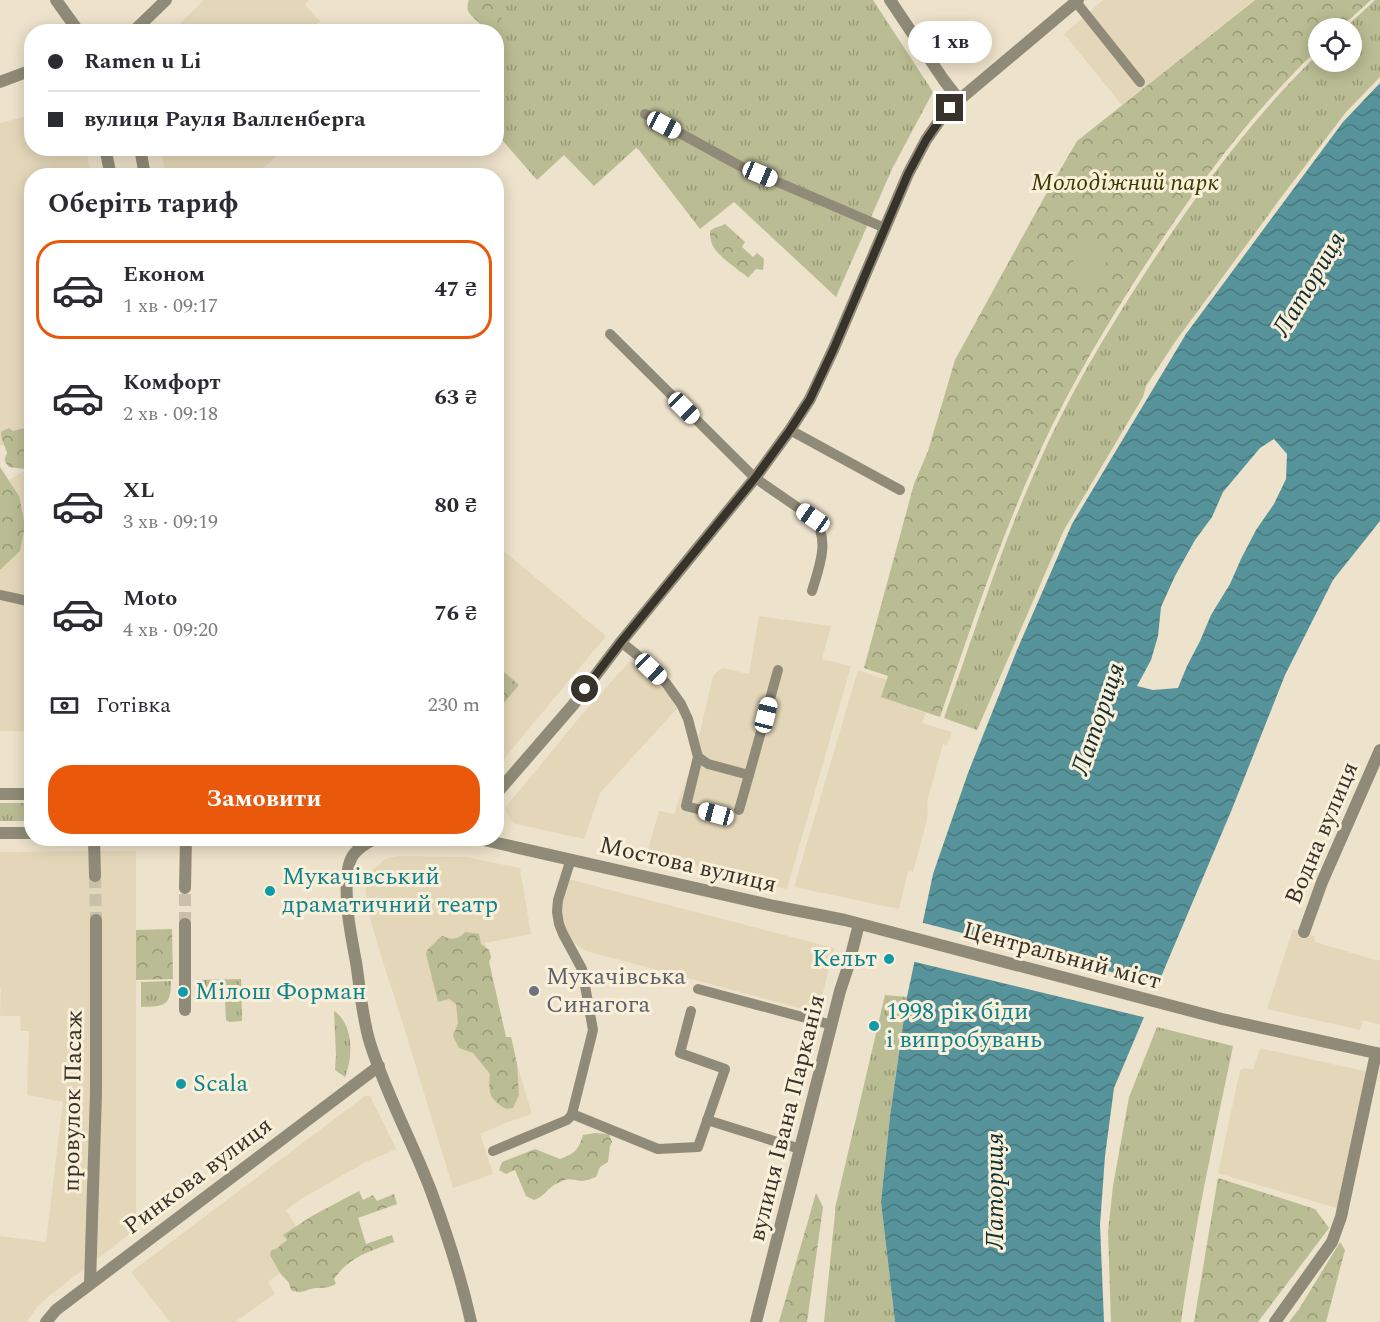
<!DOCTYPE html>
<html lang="uk">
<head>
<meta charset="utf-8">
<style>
	:root { --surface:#fff; --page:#f7f7f7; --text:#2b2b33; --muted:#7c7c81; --line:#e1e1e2; --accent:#ea580c }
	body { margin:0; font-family:Spectral,serif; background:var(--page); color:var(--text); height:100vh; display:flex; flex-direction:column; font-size:22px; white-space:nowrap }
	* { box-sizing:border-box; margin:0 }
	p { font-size:20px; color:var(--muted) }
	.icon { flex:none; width:33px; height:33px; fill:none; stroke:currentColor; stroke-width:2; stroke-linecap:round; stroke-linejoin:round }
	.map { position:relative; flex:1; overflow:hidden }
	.sheet { position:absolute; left:24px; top:168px; width:480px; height:678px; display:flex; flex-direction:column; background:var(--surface); border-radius:24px; box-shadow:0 3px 15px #0003 }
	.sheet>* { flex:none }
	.banner { position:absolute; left:24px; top:24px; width:480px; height:132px; border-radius:24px; box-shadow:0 3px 15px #0003; display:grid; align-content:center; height:132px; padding:0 24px; background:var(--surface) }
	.tools { position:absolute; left:1308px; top:18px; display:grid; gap:12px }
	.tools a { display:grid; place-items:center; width:54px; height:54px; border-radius:50%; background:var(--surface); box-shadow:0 3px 15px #0003; font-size:30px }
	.end { position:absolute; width:27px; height:27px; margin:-14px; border:8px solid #37332a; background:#fff; box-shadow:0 0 0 3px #fff }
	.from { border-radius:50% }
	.bubble { position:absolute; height:42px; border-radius:21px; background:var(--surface); box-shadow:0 3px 15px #0003; font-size:20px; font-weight:700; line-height:42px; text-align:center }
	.car { position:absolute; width:18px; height:36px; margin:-18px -9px; border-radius:8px; box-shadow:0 0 4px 2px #0007; background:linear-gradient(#fff 24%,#345 0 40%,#fff 0 76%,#345 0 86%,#fff 0) }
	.banner b { display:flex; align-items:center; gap:21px; height:57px; font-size:22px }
	.banner b+b { border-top:2px solid var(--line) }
	.banner i { width:15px; height:15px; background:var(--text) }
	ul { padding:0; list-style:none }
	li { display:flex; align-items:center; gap:18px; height:99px; margin:0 12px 9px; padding:0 12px; border:3px solid transparent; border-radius:24px }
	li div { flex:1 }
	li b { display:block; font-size:22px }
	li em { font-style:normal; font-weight:700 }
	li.current { border-color:var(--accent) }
	li>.icon { width:54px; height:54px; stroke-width:1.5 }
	h2 { padding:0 24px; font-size:27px; line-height:72px }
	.pay { display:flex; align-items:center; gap:15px; height:66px; padding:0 24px; font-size:22px }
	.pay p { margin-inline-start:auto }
	.primary-button { display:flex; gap:12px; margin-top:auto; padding:12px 24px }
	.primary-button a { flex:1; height:69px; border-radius:24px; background:var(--accent); color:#fff; font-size:24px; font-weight:700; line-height:69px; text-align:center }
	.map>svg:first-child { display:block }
	.built { fill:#e4d7b9 }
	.grass { fill:url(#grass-tufts) }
	.forest { fill:url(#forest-crowns) }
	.pitch { fill:#babc93 }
	.water { fill:url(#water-waves); fill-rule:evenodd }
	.pier { fill:#ede2cb }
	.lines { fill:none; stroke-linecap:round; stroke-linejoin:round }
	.pedestrian-tunnel { stroke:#c9bfab; stroke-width:12; stroke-dasharray:12 6; stroke-linecap:butt }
	.service { stroke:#908b78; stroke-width:10 }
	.pedestrian { stroke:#908b78; stroke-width:12 }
	.minor { stroke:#908b78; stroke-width:12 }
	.tertiary { stroke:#908b78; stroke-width:12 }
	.route { stroke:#37332a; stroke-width:8 }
	.culture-dot { fill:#0f9aa8; stroke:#faefd8; stroke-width:2 }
	.worship-dot { fill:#6b7280; stroke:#faefd8; stroke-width:2 }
	.labels { text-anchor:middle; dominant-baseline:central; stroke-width:6; stroke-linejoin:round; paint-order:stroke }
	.park-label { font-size:24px; font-style:italic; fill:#3a3b00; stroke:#faefd8 }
	.street-label { font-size:24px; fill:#37332a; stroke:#faefd8 }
	.culture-label { font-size:24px; fill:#0d838f; stroke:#faefd8; text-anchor:start }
	.worship-label { font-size:24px; fill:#5b616d; stroke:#faefd8; text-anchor:start }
	.water-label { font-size:26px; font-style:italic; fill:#0f2f32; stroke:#faefd8 }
</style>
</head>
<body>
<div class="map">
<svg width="1380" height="1322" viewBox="0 0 1380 1322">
	<defs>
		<pattern id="grass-tufts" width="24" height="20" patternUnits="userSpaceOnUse" patternTransform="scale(1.5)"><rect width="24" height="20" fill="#babc93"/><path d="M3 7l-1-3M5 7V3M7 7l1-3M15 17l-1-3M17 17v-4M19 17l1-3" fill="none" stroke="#989978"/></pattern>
		<pattern id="forest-crowns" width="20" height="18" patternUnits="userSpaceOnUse" patternTransform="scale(1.5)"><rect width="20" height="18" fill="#babc93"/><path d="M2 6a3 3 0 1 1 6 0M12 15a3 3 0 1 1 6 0" fill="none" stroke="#989978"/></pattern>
		<pattern id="water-waves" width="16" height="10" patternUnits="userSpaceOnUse" patternTransform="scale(1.5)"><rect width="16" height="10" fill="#57939a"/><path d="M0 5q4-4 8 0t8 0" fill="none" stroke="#49797e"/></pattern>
	</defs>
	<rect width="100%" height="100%" fill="#ede2cb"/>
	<g class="built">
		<polygon points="204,0 309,0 305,5 320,21 309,31 172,31"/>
		<polygon points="1103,0 1254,0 1122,105 1064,34"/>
		<polygon points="27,116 29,123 31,123 32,148 85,149 92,175 32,176 31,435 16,439 0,446 0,123"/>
		<polygon points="160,149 272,149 278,155 263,168 269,175 170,175 169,173 166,174"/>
		<polygon points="31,467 31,731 0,731 0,570 20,551 19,496 9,480"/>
		<polygon points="499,547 606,636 497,767 496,551"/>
		<polygon points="759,616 831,626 822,659 851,666 787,889 647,853 659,811 674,814 694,758 713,676 722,668 749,674"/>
		<polygon points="630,661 681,704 600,793 584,839 516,824 511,820 507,814 505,808 584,712"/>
		<polygon points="858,670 887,680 882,697 926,713 922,723 952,732 947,745 943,744 927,802 928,811 926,824 913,872 908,871 899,909 794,887"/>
		<polygon points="136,851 136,1229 49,1296 37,1307 27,1322 0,1322 0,1236 46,1242 63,1102 27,1095 29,1031 21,1031 20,1016 0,1016 1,989 0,989 0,852"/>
		<polygon points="398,856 466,857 520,868 531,934 485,943 506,1037 511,1037 517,1064 532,1114 510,1121 480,1134 493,1174 453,1188 403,1024 382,959 368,911 365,887 367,878 370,872 385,859"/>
		<polygon points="568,879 834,948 818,1013 586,951 570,940 561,923 561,905"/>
		<polygon points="1293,929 1314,936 1315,942 1379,961 1380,958 1380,1025 1363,1020 1360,1030 1267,1009"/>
		<polygon points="1260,1048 1364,1071 1367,1072 1340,1209 1218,1173 1240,1070 1244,1068 1253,1070"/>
		<polygon points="365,1096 370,1096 396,1149 364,1163 343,1175 303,1198 286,1210 301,1235 289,1266 268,1282 275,1294 235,1322 170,1322 131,1272"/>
	</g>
	<g class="grass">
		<polygon points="486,0 873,0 933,92 892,169 836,297 734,202 700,229 639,150 636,148 594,186 564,155 537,180 497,134 496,32 485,32"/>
		<path d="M 1375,0 L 1380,0 L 1380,77 L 1346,112 L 1280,199 L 1175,342 L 1146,386 L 1143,397 L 1064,530 L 977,730 L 944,718 C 974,634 1000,549 1037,467 C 1067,398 1106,333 1147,270 C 1197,193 1252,118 1318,54 L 1318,62 L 1352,62 L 1352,28 L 1345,28 Z"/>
		<rect x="0" y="803" width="31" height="18"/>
		<polygon points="241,979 242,1021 229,1022 226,1020 225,999 199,1000 196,999 196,980"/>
		<path d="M 171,981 C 171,1007 164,1006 141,1007 L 141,982 Z"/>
		<polygon points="885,995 907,997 890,1116 881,1202 895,1322 824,1322 836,1204"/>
		<path d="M 334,1011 C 354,1024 353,1058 345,1077 L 335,1070 L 336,1055 Z"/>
		<path d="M 1157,1027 L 1233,1046 C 1214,1138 1194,1229 1181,1322 L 1111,1322 L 1108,1232 L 1113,1186 L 1129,1097 Z"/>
	</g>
	<g class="forest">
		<path d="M 469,0 L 496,0 L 502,8 L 503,13 L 499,29 L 495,31 L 479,31 L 480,24 C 472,15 464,13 469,0 Z"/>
		<path d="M 1255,0 L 1371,0 L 1340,28 L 1318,28 L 1318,49 C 1245,119 1185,202 1131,287 C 1095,345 1060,404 1033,467 C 997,548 969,633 940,717 L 881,697 L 888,676 L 864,668 L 914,484 L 928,451 L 955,360 L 1045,196 L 1077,141 Z"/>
		<path d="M 725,224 L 745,242 L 742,247 L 753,257 L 757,253 L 764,259 L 763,270 L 756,269 L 748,278 C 744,273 741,273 737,269 C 729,263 713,251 711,241 C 710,237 710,234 710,231 C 714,227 720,227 725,224 Z"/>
		<path d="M 9,428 L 13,431 C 19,430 26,426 31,430 L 31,462 L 29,468 L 24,469 L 9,467 C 5,462 3,460 7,453 C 5,446 1,439 1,432 Z"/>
		<polygon points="0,467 19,496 25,525 20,551 0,570"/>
		<polygon points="497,666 519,685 497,711"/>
		<polygon points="172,929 173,979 136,980 136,930"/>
		<path d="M 465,932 L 479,934 L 481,944 L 489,950 L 491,957 L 489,962 L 506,1037 L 511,1037 L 517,1064 L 519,1095 L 513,1108 L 506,1109 C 489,1099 488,1093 490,1074 L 473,1053 L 459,1048 L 453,1036 L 458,1023 L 456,1004 L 449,999 L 438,1002 L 426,954 L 428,949 L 442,936 C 452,940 458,940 465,932 Z"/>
		<path d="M 595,1133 L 609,1134 L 612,1142 L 610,1146 L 608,1162 L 600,1167 L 596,1177 C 592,1178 586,1181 582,1181 C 571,1180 569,1177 558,1183 C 548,1187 544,1197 534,1200 L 526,1196 L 515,1170 L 506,1174 L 499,1170 L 502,1162 L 535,1149 L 560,1159 C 575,1153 578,1151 583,1135 Z"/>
		<polygon points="1218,1178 1315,1209 1329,1228 1258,1322 1194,1322"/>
		<path d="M 359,1191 L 363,1200 L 373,1195 L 377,1201 L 394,1194 L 397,1204 L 358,1218 L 366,1244 L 392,1235 L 394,1242 C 369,1252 350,1256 334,1279 L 336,1284 C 326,1289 326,1287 316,1288 C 305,1289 303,1295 291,1290 L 289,1283 L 280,1273 L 270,1255 L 271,1251 L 276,1249 L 287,1240 L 283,1235 L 312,1216 Z"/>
		<polygon points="816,1193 823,1207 807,1322 779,1322"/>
		<polygon points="1340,1242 1345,1250 1326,1322 1289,1322 1299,1309"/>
	</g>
	<polygon class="pitch" points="1090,236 1113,251 1089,288 1066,272"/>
	<path class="water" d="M 1380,83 L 1380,521 L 1333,580 L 1285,675 L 1232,809 L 1114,1088 L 1105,1156 L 1100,1225 L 1104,1322 L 895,1322 L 881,1202 L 890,1116 L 907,997 L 933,874 L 968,773 L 1017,650 L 1072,524 L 1186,334 L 1343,122 ZM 1274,439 L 1287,454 L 1286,479 L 1274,504 L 1256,530 L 1241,559 L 1230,584 L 1211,615 L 1200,641 L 1187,666 L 1178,688 L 1153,690 L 1137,686 L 1151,660 L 1158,636 L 1161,607 L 1175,576 L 1195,540 L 1212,517 L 1223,492 L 1260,448 Z"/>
	<polygon class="pier" points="920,922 1161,985 1147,1018 911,961"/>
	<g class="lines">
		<g class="pedestrian-tunnel">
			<polyline points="95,876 96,920"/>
			<polyline points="185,924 185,888"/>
		</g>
		<g class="service">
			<polyline points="1076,2 1140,82"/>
			<polyline points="645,114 740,166 885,228"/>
			<path d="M 610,334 L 755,478 L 813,518 C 831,538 819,568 812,591"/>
			<polyline points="790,430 900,490"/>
			<polyline points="30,488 32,496"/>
			<polyline points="0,595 32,602"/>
			<polyline points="621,642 636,654 666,683 681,704 688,719 698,757 686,806 716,814"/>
			<polyline points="698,757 708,764 749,775 778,670"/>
			<polyline points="739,810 749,775"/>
			<polyline points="698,989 832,1025"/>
			<polyline points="572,1114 658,1149 698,1147 725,1069 680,1053 691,1011"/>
			<polyline points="707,1120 800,1149"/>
			<polyline points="493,1151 567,1120 570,1117 572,1114 593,1030 582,969 563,934 559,924 557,912 558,900 571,859"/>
		</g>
		<g class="pedestrian">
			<polyline points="105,148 111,176"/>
			<polyline points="140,148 145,176"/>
			<polyline points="0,794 32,794"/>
			<polyline points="0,833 32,833"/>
			<polyline points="94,838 95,876"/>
			<polyline points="185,888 186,838"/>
			<polyline points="185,1010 185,924"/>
			<polyline points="90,1284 96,1093 96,920"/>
		</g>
		<g class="minor">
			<polyline points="0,82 32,70"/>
			<path d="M 377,838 C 369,842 360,846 354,854 C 349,860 347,872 347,880 C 345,907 351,935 356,962 C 360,988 362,1017 370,1043 C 386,1094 412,1141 431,1191 C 447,1234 461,1277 471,1322"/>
			<polyline points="1304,932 1322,882 1380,750"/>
			<polyline points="46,1322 56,1310 379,1066"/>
			<polyline points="756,1322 840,991 848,967 859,924"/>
			<polyline points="1275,1322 1332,1242 1341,1217 1376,1053"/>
		</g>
		<g class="tertiary">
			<polyline points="56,0 79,32"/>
			<polyline points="890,0 943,79 959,100"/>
			<polyline points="131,32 137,28 166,0"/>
			<polyline points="496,794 573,705 621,642 755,478 790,430 810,399 834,348 908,174 926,140 942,117 959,100 1078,0"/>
			<polyline points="475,838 774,906 845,920 1222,1019 1380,1054"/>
		</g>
	</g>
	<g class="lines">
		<polyline class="route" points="585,689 621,642 755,478 790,430 810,399 834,348 908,174 926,140 942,117 950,108"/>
	</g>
	<g class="culture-dot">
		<circle cx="270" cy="891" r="6"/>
		<circle cx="889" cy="959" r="6"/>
		<circle cx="183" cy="992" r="6"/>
		<circle cx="874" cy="1026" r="6"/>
		<circle cx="181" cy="1084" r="6"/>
	</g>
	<circle class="worship-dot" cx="534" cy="991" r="6"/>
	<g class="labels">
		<g class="park-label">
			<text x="1125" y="183">Молодіжний парк</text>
		</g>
		<g class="street-label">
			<text transform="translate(1322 833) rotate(-67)">Водна вулиця</text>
			<text transform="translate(688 865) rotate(13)">Мостова вулиця</text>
			<text transform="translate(1062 956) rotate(15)">Центральний міст</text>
			<text transform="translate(73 1101) rotate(-89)">провулок Пасаж</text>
			<text transform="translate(787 1118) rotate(-76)">вулиця Івана Парканія</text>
			<text transform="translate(198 1176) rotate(-37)">Ринкова вулиця</text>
		</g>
		<g class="culture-label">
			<text x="282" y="877">Мукачівський<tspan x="282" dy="28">драматичний театр</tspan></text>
			<text x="877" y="959" text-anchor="end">Кельт</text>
			<text x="195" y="992">Мілош Форман</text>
			<text x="886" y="1012">1998 рік біди<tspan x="886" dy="28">і випробувань</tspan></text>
			<text x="193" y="1084">Scala</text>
		</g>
		<g class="worship-label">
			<text x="546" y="977">Мукачівська<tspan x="546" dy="28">Синагога</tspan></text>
		</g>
		<g class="water-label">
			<text transform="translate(1309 284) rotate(-59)">Латориця</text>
			<text transform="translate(1098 719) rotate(-71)">Латориця</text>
			<text transform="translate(995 1191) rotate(-90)">Латориця</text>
		</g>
	</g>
</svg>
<div class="tools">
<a><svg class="icon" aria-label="locate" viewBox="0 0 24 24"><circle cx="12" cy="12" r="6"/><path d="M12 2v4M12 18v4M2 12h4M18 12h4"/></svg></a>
</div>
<i class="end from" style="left:585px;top:689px"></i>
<i class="end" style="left:950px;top:108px"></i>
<div class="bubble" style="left:908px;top:21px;width:84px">1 хв</div>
<i class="car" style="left:664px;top:125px;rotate:118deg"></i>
<i class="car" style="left:760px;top:174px;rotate:113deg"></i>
<i class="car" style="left:684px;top:408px;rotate:135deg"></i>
<i class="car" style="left:813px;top:518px;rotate:305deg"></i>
<i class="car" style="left:651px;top:669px;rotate:134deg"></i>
<i class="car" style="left:766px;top:715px;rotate:14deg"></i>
<i class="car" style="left:716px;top:814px;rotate:285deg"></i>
<div class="banner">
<b><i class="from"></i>Ramen u Li</b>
<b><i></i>вулиця Рауля Валленберга</b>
</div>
<section class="sheet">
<h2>Оберіть тариф</h2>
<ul>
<li class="current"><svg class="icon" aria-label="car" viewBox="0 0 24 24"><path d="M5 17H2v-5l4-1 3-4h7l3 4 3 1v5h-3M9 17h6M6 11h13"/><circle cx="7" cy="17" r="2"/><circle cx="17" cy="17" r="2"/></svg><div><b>Економ</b><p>1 хв · 09:17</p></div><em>47 ₴</em></li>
<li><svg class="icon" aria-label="car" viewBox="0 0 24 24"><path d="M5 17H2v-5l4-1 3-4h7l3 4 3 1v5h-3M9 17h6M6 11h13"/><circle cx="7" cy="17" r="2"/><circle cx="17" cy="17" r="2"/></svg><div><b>Комфорт</b><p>2 хв · 09:18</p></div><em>63 ₴</em></li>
<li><svg class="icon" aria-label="car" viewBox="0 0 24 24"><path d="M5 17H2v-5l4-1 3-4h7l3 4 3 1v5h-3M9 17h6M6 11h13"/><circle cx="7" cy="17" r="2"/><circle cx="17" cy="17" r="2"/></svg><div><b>XL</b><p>3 хв · 09:19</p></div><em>80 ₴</em></li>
<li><svg class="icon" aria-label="car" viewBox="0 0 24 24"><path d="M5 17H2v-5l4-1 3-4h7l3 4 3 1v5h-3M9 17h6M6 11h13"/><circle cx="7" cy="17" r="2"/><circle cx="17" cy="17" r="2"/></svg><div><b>Moto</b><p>4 хв · 09:20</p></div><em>76 ₴</em></li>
</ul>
<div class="pay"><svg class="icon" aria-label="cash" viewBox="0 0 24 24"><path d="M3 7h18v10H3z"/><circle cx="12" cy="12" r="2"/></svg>Готівка<p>230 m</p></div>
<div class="primary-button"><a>Замовити</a></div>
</section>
</div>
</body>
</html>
